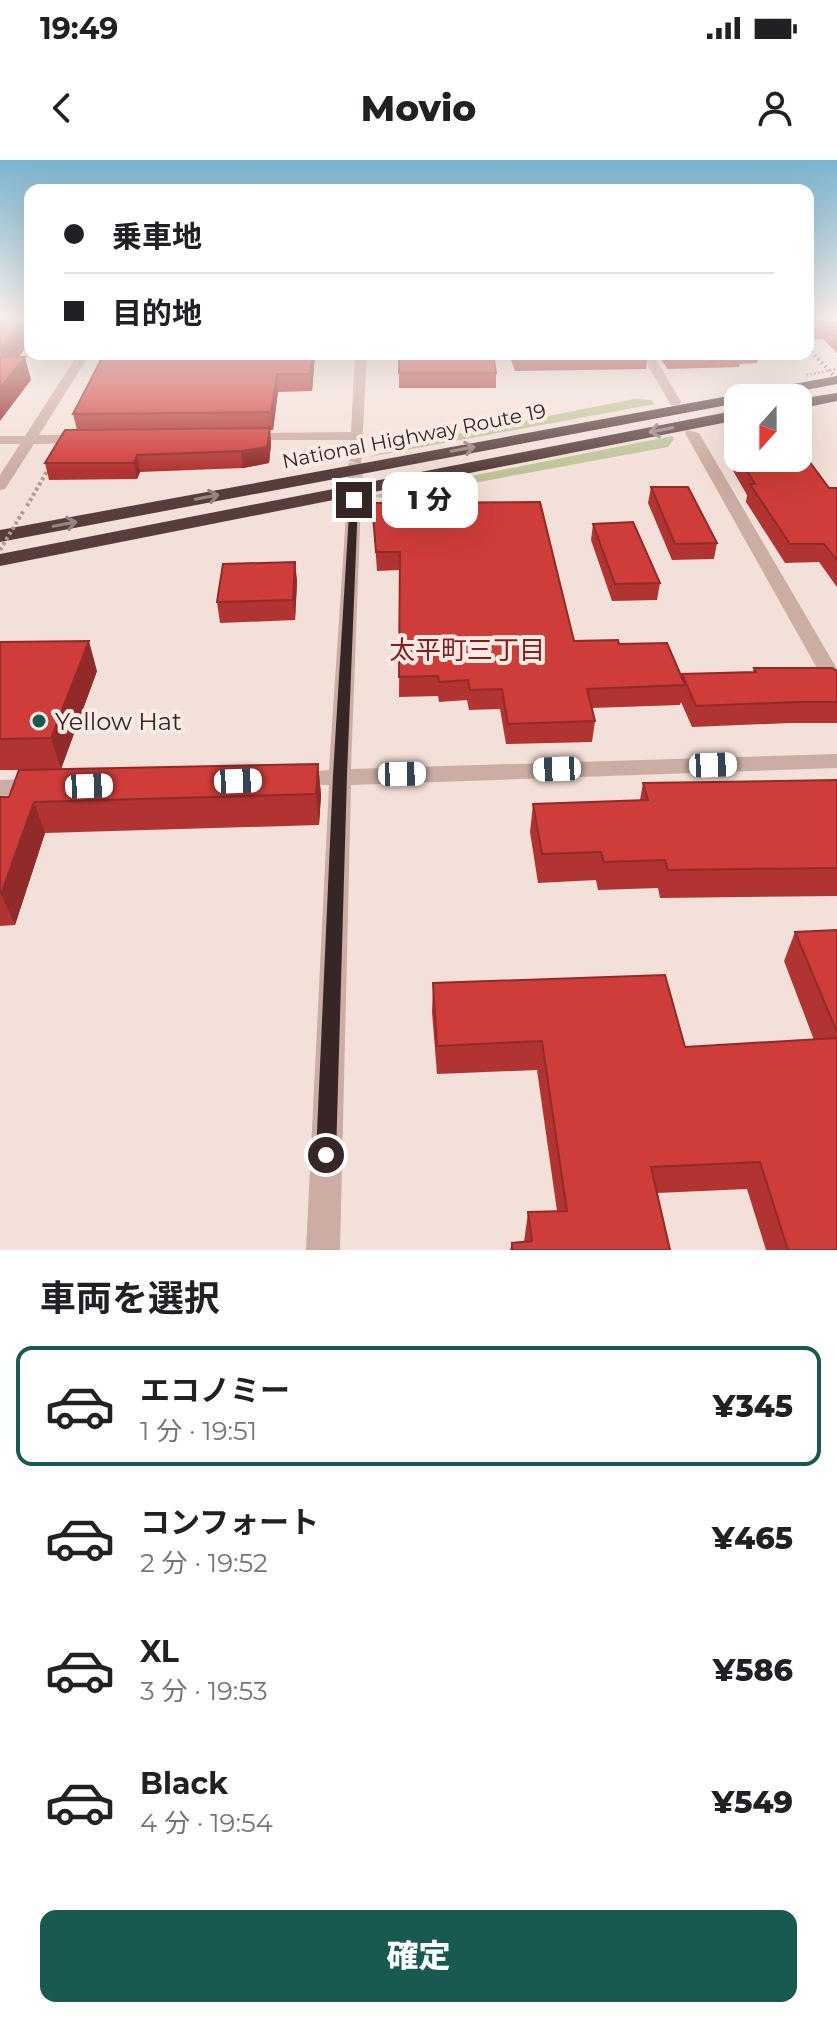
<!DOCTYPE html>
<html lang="ja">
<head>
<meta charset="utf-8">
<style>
	:root { --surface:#fff; --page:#f6f6f6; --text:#202124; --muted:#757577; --line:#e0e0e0; --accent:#185a50 }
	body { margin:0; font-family:Montserrat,"Noto Sans JP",sans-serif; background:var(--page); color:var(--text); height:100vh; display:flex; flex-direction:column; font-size:30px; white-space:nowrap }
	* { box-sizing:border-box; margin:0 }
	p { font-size:26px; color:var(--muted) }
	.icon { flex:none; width:44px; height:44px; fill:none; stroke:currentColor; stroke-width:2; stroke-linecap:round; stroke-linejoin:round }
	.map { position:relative; height:1090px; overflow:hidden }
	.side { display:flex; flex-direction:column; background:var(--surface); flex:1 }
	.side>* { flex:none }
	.top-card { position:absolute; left:24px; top:24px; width:790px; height:176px; border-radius:16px; box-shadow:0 8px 32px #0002; display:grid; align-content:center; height:176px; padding:0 40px; background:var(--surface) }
	.needle { width:52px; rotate:201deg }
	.controls { position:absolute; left:724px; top:224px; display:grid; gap:16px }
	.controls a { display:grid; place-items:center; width:88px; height:88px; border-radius:16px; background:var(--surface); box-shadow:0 8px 32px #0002; font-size:40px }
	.end { position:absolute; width:36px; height:36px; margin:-18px; border:10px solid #362726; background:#fff; box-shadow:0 0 0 4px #fff }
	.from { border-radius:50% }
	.bubble { position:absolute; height:56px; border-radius:16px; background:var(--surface); box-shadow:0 8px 32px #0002; font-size:26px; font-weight:800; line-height:56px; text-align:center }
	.car { position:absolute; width:24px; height:48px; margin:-24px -12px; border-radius:10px; box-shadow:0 0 6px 2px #0007; background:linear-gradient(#fff 24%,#345 0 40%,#fff 0 76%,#345 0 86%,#fff 0) }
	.top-card b { display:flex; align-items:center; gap:28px; height:76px; font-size:30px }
	.top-card b+b { border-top:2px solid var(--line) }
	.top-card i { width:20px; height:20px; background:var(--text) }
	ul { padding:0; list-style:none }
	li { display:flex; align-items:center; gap:24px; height:120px; margin:0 16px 12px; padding:0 24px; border:4px solid transparent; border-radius:16px }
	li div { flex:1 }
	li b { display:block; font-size:30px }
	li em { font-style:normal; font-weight:800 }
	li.selected { border-color:var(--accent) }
	li>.icon { width:72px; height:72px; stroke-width:1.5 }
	h2 { padding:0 40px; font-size:36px; line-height:96px }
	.cta { display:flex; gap:16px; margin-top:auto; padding:16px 40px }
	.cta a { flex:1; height:92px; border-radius:16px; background:var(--accent); color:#fff; font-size:32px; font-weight:800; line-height:92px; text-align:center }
	.status { display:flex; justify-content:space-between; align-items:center; height:56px; padding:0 40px; background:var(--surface); direction:ltr }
	.status svg { height:22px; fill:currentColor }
	header { display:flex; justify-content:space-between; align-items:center; height:104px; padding:0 40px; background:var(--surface); font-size:36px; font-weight:800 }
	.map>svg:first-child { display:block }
	.green { fill:#bdc397 }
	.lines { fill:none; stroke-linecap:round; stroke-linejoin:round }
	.minor-tunnel { stroke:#cdbbb4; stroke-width:15; stroke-dasharray:15 7; stroke-linecap:butt }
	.path { stroke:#b7968d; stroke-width:4; stroke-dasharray:3 3; stroke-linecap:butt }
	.minor { fill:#cbada3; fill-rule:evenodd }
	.highway { fill:#573e3c; fill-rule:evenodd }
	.rail { stroke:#362726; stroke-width:4; stroke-dasharray:1 4; stroke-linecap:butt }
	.path-bridge-far1 { stroke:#b7968d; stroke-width:3; stroke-dasharray:2 2; stroke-linecap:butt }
	.path-bridge { stroke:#b7968d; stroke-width:4; stroke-dasharray:3 3; stroke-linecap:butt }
	.wall { fill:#b23432 }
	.shaded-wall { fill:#912b29 }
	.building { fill:#cf3d3a; stroke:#912b29; stroke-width:2 }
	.oneway { stroke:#98837f }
	.route { fill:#362726 }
	.poi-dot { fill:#185a50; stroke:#faebe4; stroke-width:3 }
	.labels { text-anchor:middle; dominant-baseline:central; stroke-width:8; stroke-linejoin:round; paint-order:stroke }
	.far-street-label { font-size:20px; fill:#362726; stroke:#faebe4 }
	.poi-label { font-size:24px; fill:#362726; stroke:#faebe4; text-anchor:start }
	.neighbourhood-label { font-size:26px; fill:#8a1b19; stroke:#faebe4 }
</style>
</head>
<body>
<div class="status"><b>19:49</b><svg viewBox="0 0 49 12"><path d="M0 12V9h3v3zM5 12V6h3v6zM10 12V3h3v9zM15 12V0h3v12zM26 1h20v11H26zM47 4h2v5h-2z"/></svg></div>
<header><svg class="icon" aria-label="back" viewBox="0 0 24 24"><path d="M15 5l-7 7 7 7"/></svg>Movio<svg class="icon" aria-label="person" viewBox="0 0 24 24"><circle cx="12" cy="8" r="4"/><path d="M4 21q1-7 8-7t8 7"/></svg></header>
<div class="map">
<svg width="837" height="1090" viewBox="0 0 837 1090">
	<rect width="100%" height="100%" fill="#f3e0d8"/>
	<g class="green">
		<polygon points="634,239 651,240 655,244 369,297 417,282"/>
		<polygon points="672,276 674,279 668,287 387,339 371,336"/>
	</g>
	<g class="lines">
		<polyline class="minor-tunnel" points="354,340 356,301"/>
		<polyline class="path" points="27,346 50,306"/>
		<g class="minor">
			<polygon points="78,194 90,194 39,275 83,275 90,279 83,283 34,284 5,329 0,330 0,315 20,284 0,284 0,276 25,276"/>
			<polygon points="355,194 367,194 361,304 349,301 350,280 238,280 238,274 243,273 351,272"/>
			<polygon points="641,194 653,194 681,242 679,245 671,245"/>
			<polygon points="687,270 699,273 837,509 837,532 827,526 685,273"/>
			<polygon points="354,336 361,340 351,609 837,594 837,608 351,625 340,1090 306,1090 329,625 284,624 281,619 284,614 329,610 347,340"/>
			<polygon points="40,619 48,621 51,627 48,633 0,636 0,620"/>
		</g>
		<g class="highway">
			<polygon points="837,216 837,224 764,238 738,238 738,243 0,382 0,370"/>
			<polygon points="837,233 837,241 798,249 798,239"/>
			<polygon points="738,250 738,260 0,406 0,394"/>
		</g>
		<polyline class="rail" points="808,188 837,219"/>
		<polyline class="path-bridge-far1" points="806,215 837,209"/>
		<polyline class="path-bridge" points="0,390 24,350"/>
	</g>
	<g class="wall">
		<polygon points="808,158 837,158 837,193 823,179 808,179"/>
		<polygon points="315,194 312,231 278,232 273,270 270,270 271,284 269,303 243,308 140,312 137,319 49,320 45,303 77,270 73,254"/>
		<polygon points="509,194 648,194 646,209 515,211"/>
		<polygon points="657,194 759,194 757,203 740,204 739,207 668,209"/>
		<rect x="399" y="213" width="97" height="15"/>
		<polygon points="731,285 738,285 738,298 798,298 829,328 837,328 837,427 819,402 785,403 746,342 747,335 728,302"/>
		<polygon points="651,327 717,383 714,399 672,400 648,343"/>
		<polygon points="372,343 574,481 619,484 682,518 682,514 753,512 754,508 837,511 837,563 790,563 692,567 681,542 680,545 592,548 595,561 592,582 506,584 500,549 469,550 467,540 439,542 438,536 399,537 400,410 377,411"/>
		<polygon points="593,364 660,423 657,440 612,441 591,380"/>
		<polygon points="295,402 297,422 295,460 220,463 217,442"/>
		<polygon points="0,482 97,511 61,609 318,604 321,635 319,665 45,673 15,765 0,766 0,637 9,637 37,610 0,610"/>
		<polygon points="837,620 837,736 660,738 658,728 598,730 596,720 538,723 530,672 533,644 640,640 643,623"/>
		<polygon points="837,770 837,1090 766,1090 747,1029 657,1033 670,1090 510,1090 512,1083 524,1082 528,1052 557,1051 537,910 437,914 432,852 433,823 685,887 814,880 784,801 795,772"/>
	</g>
	<g class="shaded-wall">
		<polygon points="26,158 30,158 30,182 1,221 0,190"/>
		<polygon points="312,194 315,194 312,231 310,214"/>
		<polygon points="25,197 31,220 0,261 0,228"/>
		<polygon points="277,214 278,232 273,270 271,252"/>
		<polygon points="270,268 271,284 269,303 243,308 241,291"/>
		<polygon points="137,295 140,312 137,319 134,303"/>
		<polygon points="295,402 297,422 295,460 293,440"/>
		<polygon points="89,481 97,511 61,609 51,578"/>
		<polygon points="318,604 321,635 319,665 316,634"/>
		<polygon points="34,642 45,673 15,765 1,734"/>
	</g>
	<g class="building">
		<polygon points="0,158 26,158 0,190"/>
		<polygon points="104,194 312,194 310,214 277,214 271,252 73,254"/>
		<polygon points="399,194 493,194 496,213 399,213"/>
		<polygon points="0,197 25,197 0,228"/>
		<polygon points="270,268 267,287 241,291 137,295 134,303 45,303 65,270"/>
		<polygon points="731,285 738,285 738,296"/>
		<polygon points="798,286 829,328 837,328 837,400 824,384 790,384 750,324 755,324 739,298 798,298"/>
		<polygon points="651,327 688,327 717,383 675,384"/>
		<polygon points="540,342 574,481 618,480 619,484 667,483 685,525 587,529 595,561 508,564 502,529 470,530 468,520 439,522 438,516 399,517 400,392 376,392 372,343"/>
		<polygon points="633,362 660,423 615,424 593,364"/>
		<polygon points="295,402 293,440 217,442 223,404"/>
		<polygon points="89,481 51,578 0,579 0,482"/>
		<polygon points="754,508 832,508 837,511 837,542 797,542 696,546 682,514 756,512"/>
		<polygon points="318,604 316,634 34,642 1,734 0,734 0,637 9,637 19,610"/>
		<polygon points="837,620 837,708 668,710 665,700 604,702 601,692 542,694 533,644 648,640 643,623"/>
		<polygon points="837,770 837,872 795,772"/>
		<polygon points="665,815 685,887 837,878 837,1090 788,1090 760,1002 651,1007 670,1090 512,1090 512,1083 532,1081 528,1052 567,1051 542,881 437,886 433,823"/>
	</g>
	<defs><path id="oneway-shaft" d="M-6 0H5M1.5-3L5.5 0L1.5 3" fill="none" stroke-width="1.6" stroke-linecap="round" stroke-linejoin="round" transform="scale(2)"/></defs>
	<g class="oneway">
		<use href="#oneway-shaft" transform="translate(661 270) rotate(169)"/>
		<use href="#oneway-shaft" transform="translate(463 289) rotate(-11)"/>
		<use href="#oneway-shaft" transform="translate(207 337) rotate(-11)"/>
		<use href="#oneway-shaft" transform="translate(65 364) rotate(-11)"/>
	</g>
	<linearGradient id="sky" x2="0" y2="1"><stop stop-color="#7ab3ce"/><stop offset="0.51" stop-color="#faf1ed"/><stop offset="1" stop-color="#faf1ed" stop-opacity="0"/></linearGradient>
	<rect width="837" height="311" fill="url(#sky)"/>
	<polygon class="route" points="350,338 358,340 347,615 336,995 334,1002 326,1005 319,1002 316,995 333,615"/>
	<circle class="poi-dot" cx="39" cy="561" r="8"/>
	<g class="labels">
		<g class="far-street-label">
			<text transform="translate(414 276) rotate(-11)">National Highway Route 19</text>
		</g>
		<g class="poi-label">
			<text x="55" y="561">Yellow Hat</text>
		</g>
		<g class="neighbourhood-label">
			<text x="467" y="490">太平町三丁目</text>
		</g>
	</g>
</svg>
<div class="controls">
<a><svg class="needle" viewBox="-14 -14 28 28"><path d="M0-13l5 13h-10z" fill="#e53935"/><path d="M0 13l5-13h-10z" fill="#757577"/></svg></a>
</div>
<i class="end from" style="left:326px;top:995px"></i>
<i class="end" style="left:354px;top:340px"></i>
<div class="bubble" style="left:382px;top:312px;width:96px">1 分</div>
<i class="car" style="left:713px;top:605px;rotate:88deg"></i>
<i class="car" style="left:557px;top:609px;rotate:268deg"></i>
<i class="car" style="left:402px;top:614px;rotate:89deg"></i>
<i class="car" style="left:238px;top:621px;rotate:88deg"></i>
<i class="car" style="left:89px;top:626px;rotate:88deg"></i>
<div class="top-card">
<b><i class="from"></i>乗車地</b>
<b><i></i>目的地</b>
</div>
</div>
<section class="side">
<h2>車両を選択</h2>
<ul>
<li class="selected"><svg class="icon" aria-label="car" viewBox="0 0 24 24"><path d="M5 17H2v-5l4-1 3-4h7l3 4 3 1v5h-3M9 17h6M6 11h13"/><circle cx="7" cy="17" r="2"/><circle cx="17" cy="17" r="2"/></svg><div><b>エコノミー</b><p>1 分 · 19:51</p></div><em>¥345</em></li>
<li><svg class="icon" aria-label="car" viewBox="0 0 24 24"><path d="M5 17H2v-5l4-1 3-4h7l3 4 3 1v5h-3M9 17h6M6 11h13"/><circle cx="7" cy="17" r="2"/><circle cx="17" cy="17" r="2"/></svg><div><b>コンフォート</b><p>2 分 · 19:52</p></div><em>¥465</em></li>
<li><svg class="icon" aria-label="car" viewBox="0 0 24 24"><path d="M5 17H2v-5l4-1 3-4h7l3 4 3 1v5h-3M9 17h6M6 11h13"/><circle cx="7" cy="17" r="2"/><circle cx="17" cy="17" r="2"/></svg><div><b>XL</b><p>3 分 · 19:53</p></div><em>¥586</em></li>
<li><svg class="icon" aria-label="car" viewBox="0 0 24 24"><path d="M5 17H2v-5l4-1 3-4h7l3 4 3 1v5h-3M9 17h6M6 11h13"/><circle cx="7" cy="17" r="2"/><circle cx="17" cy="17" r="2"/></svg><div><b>Black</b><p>4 分 · 19:54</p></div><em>¥549</em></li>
</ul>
<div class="cta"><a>確定</a></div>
</section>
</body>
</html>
